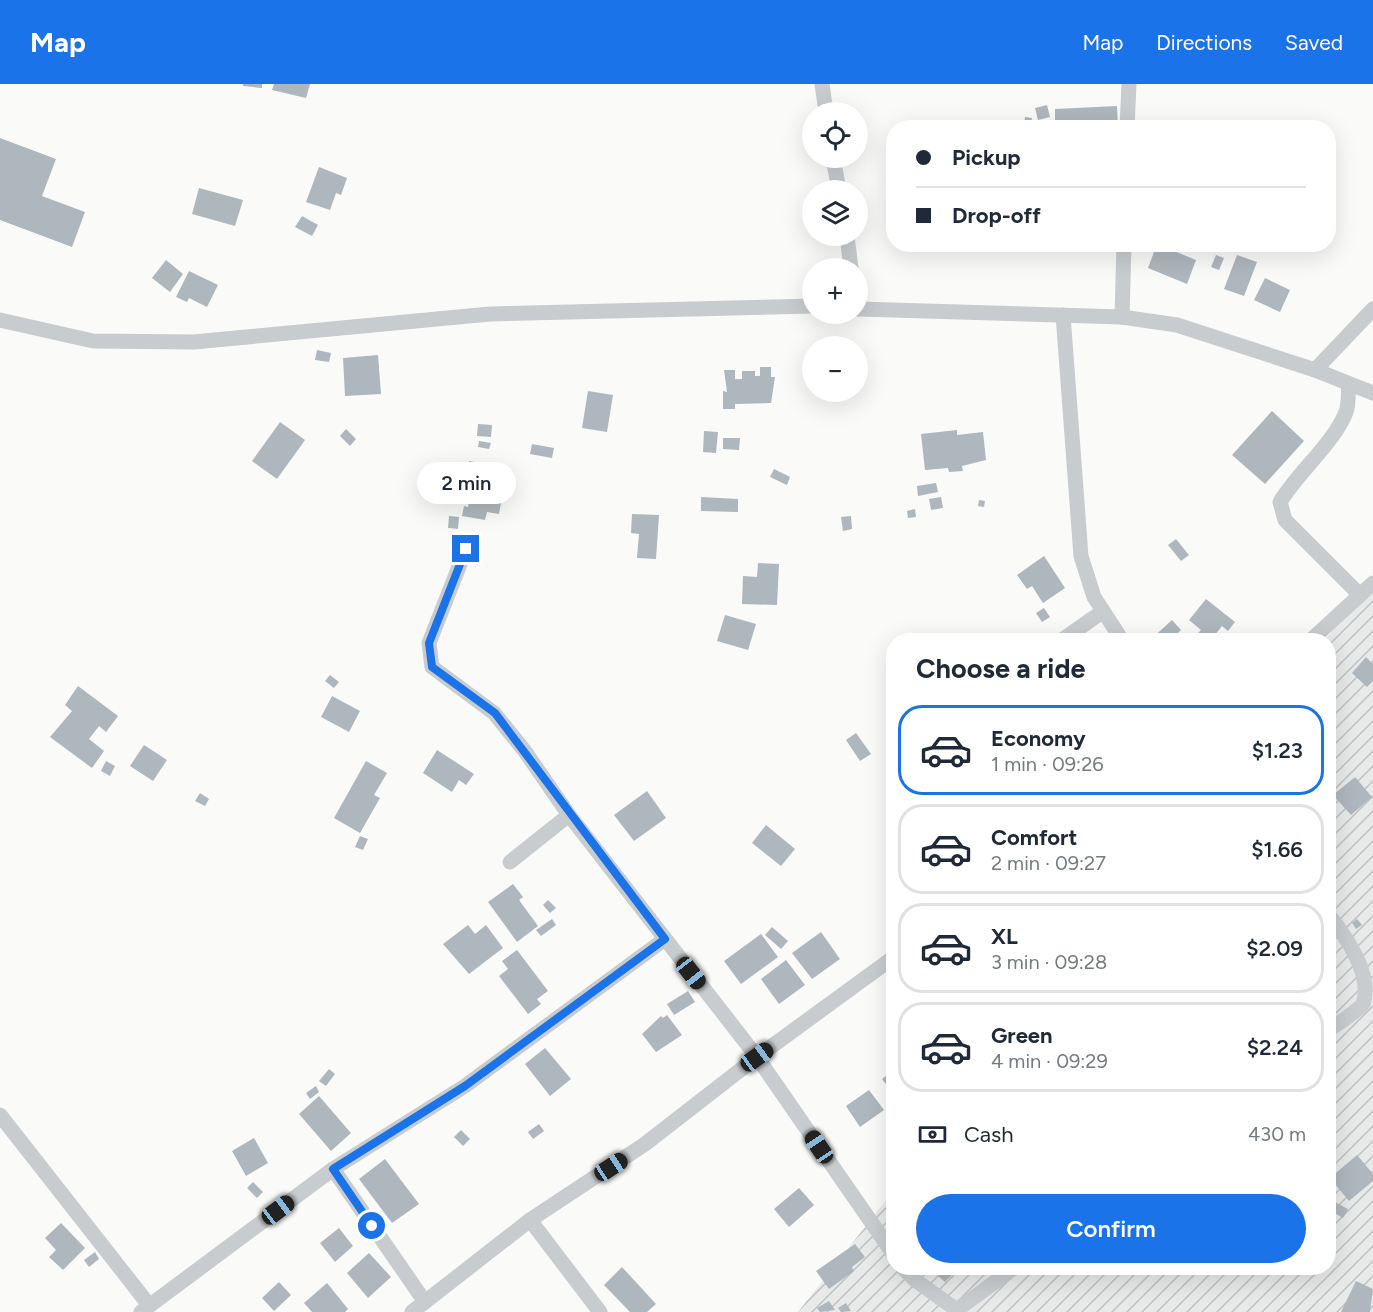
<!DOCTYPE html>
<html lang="en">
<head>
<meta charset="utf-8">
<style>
	:root { --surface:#fff; --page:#f6f6f7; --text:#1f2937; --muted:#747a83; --line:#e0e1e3; --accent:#1a73e8 }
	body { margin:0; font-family:Figtree,sans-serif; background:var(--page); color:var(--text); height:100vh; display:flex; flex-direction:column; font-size:22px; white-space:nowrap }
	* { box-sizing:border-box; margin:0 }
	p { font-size:20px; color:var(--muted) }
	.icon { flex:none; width:33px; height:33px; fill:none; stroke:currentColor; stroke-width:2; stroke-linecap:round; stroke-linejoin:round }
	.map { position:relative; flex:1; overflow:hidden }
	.drawer { position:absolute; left:886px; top:549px; width:450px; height:642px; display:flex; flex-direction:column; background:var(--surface); border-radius:24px; box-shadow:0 6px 24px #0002 }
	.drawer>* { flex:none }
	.guide { position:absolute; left:886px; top:36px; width:450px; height:132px; border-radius:24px; box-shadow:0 6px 24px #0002; display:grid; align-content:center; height:132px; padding:0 30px; background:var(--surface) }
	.fabs { position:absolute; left:802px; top:18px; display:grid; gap:12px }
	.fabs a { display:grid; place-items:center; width:66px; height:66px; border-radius:50%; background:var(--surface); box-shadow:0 6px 24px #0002; font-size:30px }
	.end { position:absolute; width:27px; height:27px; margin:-14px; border:8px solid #1a73e8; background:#fff; box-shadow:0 0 0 3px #fff }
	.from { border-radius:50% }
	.bubble { position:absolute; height:42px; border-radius:21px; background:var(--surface); box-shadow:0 6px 24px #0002; font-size:20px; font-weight:600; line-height:42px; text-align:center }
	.car { position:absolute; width:18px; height:36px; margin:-18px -9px; border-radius:8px; box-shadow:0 0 4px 2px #0007; background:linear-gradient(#222 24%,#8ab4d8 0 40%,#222 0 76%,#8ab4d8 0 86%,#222 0) }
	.guide b { display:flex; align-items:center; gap:21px; height:57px; font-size:22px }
	.guide b+b { border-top:2px solid var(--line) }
	.guide i { width:15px; height:15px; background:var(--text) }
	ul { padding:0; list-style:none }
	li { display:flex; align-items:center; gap:18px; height:90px; margin:0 12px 9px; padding:0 18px; border:3px solid var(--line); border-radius:24px }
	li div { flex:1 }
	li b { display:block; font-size:22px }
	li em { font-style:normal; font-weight:600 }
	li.current { border-color:var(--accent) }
	li>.icon { width:54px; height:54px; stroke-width:1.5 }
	h2 { padding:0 30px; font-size:27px; line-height:72px }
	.pay { display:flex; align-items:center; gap:15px; height:66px; padding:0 30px; font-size:22px }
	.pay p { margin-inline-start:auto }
	.action { display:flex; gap:12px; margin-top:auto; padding:12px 30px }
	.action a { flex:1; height:69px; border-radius:36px; background:var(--accent); color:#fff; font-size:24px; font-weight:600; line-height:69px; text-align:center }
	header { display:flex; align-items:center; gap:36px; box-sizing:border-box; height:84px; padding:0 30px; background:var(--accent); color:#fff }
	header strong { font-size:28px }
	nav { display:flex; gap:33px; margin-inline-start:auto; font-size:21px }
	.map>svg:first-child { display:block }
	.industrial { fill:url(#industrial-furrows) }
	.building { fill:#aeb7bd }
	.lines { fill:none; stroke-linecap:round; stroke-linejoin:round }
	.minor { stroke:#c8cccf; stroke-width:15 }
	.route { stroke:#1a73e8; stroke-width:8 }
</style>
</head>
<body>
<header>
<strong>Map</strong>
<nav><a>Map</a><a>Directions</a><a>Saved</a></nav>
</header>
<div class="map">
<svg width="1373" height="1228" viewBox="0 0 1373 1228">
	<defs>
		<pattern id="industrial-furrows" width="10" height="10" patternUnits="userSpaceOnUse" patternTransform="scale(1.5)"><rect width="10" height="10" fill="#e8e9e9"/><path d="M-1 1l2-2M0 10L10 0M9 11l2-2" fill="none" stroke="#c0c1c2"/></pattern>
	</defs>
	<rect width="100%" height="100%" fill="#fafaf8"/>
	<polygon class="industrial" points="1373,496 1373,1228 798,1228 894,1106 894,1184 1329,1184 1329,556 1325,556"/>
	<g class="building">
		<polygon points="243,0 262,0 262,4 243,2"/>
		<polygon points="274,0 310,0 306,14 272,6"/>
		<polygon points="1047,21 1050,33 1038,36 1035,24"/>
		<polygon points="1117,22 1118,44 1055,44 1055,25"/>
		<polygon points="1025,33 1032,34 1031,40 1024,40"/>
		<polygon points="0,54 56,75 42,112 85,128 72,163 0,136"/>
		<polygon points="319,83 347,94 341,111 336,109 330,126 306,118"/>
		<polygon points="199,104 243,116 235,142 192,130"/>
		<polygon points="302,132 318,141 312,152 295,143"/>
		<polygon points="1157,160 1196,176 1187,200 1148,184"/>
		<polygon points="1216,171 1224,174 1219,186 1211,183"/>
		<polygon points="1237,171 1257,178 1244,212 1224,205"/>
		<polygon points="166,176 183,190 170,208 152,194"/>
		<polygon points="189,187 218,201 207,223 189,214 187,218 176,213"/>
		<polygon points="1265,194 1290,206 1280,228 1254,216"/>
		<polygon points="317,266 331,269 329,278 315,276"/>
		<polygon points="378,271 381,310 345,312 343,274"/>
		<polygon points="760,283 771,283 771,293 775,293 771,319 735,320 735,325 723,325 723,307 727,308 724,286 735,286 735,295 742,295 742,287 755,287 755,292 760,292"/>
		<polygon points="588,307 613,311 607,348 582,344"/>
		<polygon points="1272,327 1304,357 1265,400 1232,371"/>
		<polygon points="280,338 305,356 277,395 252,377"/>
		<polygon points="478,340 492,341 491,353 477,352"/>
		<polygon points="346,345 356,355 350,362 340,352"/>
		<polygon points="957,346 957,351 983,348 986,376 962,382 963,387 949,388 948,384 925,386 921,350"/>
		<polygon points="704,347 718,348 716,369 703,368"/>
		<polygon points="723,354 740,354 739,366 723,365"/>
		<polygon points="479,357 491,359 489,365 478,363"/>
		<polygon points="532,360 554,364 552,374 530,370"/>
		<polygon points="469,377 497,382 495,393 499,393 495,412 502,413 499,430 487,428 485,436 462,432 464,422 468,423 471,407 467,407 471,389 467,388"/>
		<polygon points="774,385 790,393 787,401 770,393"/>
		<polygon points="936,399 938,408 918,412 917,402"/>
		<polygon points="701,413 738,415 738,428 701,427"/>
		<polygon points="941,413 943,424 931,426 929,415"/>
		<polygon points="979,416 985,417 984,423 978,422"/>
		<polygon points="915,425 916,433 908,434 907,427"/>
		<polygon points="632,430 659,431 656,475 637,474 639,450 631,449"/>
		<polygon points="449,432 459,433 458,445 448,444"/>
		<polygon points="851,432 852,445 843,447 841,433"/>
		<polygon points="1176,455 1189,471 1181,477 1168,461"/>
		<polygon points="1044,472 1065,504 1043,519 1032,502 1027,505 1017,491"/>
		<polygon points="758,479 779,480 777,521 742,520 743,492 757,493"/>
		<polygon points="1206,515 1235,538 1228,547 1222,542 1211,556 1198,556 1194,553 1201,546 1189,536"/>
		<polygon points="1044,524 1050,533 1042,538 1036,529"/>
		<polygon points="725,531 756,540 748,566 717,557"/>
		<polygon points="1172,536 1181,546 1173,554 1176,556 1150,556"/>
		<polygon points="1366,573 1373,580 1373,597 1367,603 1352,589"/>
		<polygon points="330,591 339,598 334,604 325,597"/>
		<polygon points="78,602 118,632 106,648 99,642 89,655 104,667 92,684 50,653 72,627 65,621"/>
		<polygon points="332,612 360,627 349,648 321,633"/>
		<polygon points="856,649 871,670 860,677 846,656"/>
		<polygon points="144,661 167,676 153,697 130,682"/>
		<polygon points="437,666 474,690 466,701 459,696 452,708 423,689"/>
		<polygon points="106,677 115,682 110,692 101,687"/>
		<polygon points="366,677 387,689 374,711 380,714 360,749 334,734"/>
		<polygon points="1355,693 1372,713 1351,731 1333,711"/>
		<polygon points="647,707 666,734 634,757 614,731"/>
		<polygon points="200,709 209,715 205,722 195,717"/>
		<polygon points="766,741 795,765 781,782 752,759"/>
		<polygon points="360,752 368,755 363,766 355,763"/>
		<polygon points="513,800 523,813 519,816 538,842 517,858 488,818"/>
		<polygon points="548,816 556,824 550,829 543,821"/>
		<polygon points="552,835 556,841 541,852 536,846"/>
		<polygon points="1357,835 1362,841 1356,845 1352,839"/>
		<polygon points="468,841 475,850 486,841 503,864 469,890 443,860"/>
		<polygon points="772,843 788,857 781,865 765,851"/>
		<polygon points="821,848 840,875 812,895 792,869"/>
		<polygon points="761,850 778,873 741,900 724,877"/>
		<polygon points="517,866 548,907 537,915 541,920 528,930 499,892 508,885 502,877"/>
		<polygon points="786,876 805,901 779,920 761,895"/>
		<polygon points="688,907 695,918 674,931 667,920"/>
		<polygon points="667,931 682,951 656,968 642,950 661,932 663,934"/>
		<polygon points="545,964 571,995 550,1012 525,980"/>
		<polygon points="329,985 335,990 326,1002 319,997"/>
		<polygon points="894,986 894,1011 882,995"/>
		<polygon points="316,1002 319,1008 310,1015 306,1009"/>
		<polygon points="869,1006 884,1026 860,1043 846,1022"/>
		<polygon points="319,1012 351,1049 331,1067 299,1030"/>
		<polygon points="539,1040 544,1047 533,1055 528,1048"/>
		<polygon points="461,1046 470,1055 463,1062 454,1053"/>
		<polygon points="254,1054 268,1079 246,1092 232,1067"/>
		<polygon points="1357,1071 1373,1090 1373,1097 1349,1117 1330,1094"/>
		<polygon points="385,1075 419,1120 392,1139 359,1095"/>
		<polygon points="253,1098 263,1108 257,1114 247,1104"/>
		<polygon points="799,1104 814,1121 789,1143 774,1125"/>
		<polygon points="1329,1115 1348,1125 1343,1134 1329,1126"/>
		<polygon points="61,1139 85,1164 63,1186 49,1173 56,1166 45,1154"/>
		<polygon points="339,1144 353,1162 335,1178 320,1159"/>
		<polygon points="855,1160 865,1173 852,1183 854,1187 829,1205 816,1187"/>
		<polygon points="95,1168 99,1175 89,1183 84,1176"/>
		<polygon points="369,1169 391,1193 368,1214 347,1189"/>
		<polygon points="622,1183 656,1220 647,1228 630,1228 604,1201"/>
		<polygon points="929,1184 946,1184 953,1190 945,1198"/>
		<polygon points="1356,1197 1373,1205 1370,1228 1341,1228"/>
		<polygon points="279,1198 291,1211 274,1227 262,1214"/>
		<polygon points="327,1199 348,1225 345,1228 312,1228 304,1219"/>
		<polygon points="829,1217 835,1226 820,1228 817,1224"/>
		<polygon points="846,1219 851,1227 841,1228 838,1224"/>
	</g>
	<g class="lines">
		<g class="minor">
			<polyline points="822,0 826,28"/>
			<polyline points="1127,44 1129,0"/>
			<polyline points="833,74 839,106"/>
			<polyline points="847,152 851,184"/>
			<polyline points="858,225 1122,233 1177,241 1315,286 1373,309"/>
			<polyline points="1063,231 1081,472 1094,513 1122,556"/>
			<polyline points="1122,233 1124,160"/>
			<polyline points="0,236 93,257 194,258 490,230 813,222"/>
			<polyline points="1315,286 1373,225"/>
			<path d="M 1349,300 C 1348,308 1349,320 1346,328 C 1334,359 1298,388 1280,418 L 1285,436 L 1360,511"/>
			<polyline points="466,465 429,559 432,583 494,629 524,666 569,731 757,973 894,1171"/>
			<polyline points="1062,556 1102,528"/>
			<polyline points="1311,556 1373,499"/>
			<polyline points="894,690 894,694"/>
			<polyline points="510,778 569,731"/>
			<path d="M 1329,831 C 1347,854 1373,891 1363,920 C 1354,930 1340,938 1329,946"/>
			<polyline points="0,1031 149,1221"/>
			<polyline points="333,1085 425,1218"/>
			<polyline points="530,1136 600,1228"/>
			<polyline points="903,1184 915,1196 957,1226"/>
			<polyline points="141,1228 333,1085 465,1002 665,855"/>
			<polyline points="412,1228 530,1136 645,1060 757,973 894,873"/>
			<polyline points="954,1228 1014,1184"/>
		</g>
	</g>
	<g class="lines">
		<polyline class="route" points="372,1142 333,1085 465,1002 665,855 495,629 432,583 429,559 466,465"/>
	</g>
</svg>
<div class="fabs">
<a><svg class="icon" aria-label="locate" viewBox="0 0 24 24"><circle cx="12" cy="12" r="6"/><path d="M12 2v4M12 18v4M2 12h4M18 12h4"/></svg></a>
<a><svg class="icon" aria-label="layers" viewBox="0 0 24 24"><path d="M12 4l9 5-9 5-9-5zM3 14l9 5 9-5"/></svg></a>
<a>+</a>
<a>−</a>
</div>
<i class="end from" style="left:372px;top:1142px"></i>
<i class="end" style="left:466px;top:465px"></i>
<div class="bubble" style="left:417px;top:378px;width:99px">2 min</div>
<i class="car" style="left:691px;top:889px;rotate:142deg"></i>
<i class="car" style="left:757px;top:973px;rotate:54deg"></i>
<i class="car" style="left:819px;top:1063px;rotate:326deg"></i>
<i class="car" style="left:611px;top:1083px;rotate:57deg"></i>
<i class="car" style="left:278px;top:1126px;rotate:53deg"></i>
<div class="guide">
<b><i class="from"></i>Pickup</b>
<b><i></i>Drop-off</b>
</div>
<section class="drawer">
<h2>Choose a ride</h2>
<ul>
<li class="current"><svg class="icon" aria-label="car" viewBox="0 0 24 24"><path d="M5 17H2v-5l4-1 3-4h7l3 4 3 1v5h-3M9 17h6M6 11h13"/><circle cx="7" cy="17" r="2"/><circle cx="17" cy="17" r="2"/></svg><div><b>Economy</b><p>1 min · 09:26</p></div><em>$1.23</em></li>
<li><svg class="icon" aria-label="car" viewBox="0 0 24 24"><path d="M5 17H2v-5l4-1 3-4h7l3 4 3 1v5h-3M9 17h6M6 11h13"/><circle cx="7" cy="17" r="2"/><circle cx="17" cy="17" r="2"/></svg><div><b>Comfort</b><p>2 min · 09:27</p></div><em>$1.66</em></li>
<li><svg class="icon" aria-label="car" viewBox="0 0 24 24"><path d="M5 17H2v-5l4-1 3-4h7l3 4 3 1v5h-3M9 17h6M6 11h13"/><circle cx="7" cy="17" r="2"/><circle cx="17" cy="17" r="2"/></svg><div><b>XL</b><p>3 min · 09:28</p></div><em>$2.09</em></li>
<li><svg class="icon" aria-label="car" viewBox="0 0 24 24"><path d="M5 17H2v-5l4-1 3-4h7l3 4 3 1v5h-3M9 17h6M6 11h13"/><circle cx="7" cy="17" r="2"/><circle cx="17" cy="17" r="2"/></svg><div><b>Green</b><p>4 min · 09:29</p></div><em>$2.24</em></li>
</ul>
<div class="pay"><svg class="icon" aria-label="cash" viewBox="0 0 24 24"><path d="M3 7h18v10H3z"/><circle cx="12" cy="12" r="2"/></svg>Cash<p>430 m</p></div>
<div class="action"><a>Confirm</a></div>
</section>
</div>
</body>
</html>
